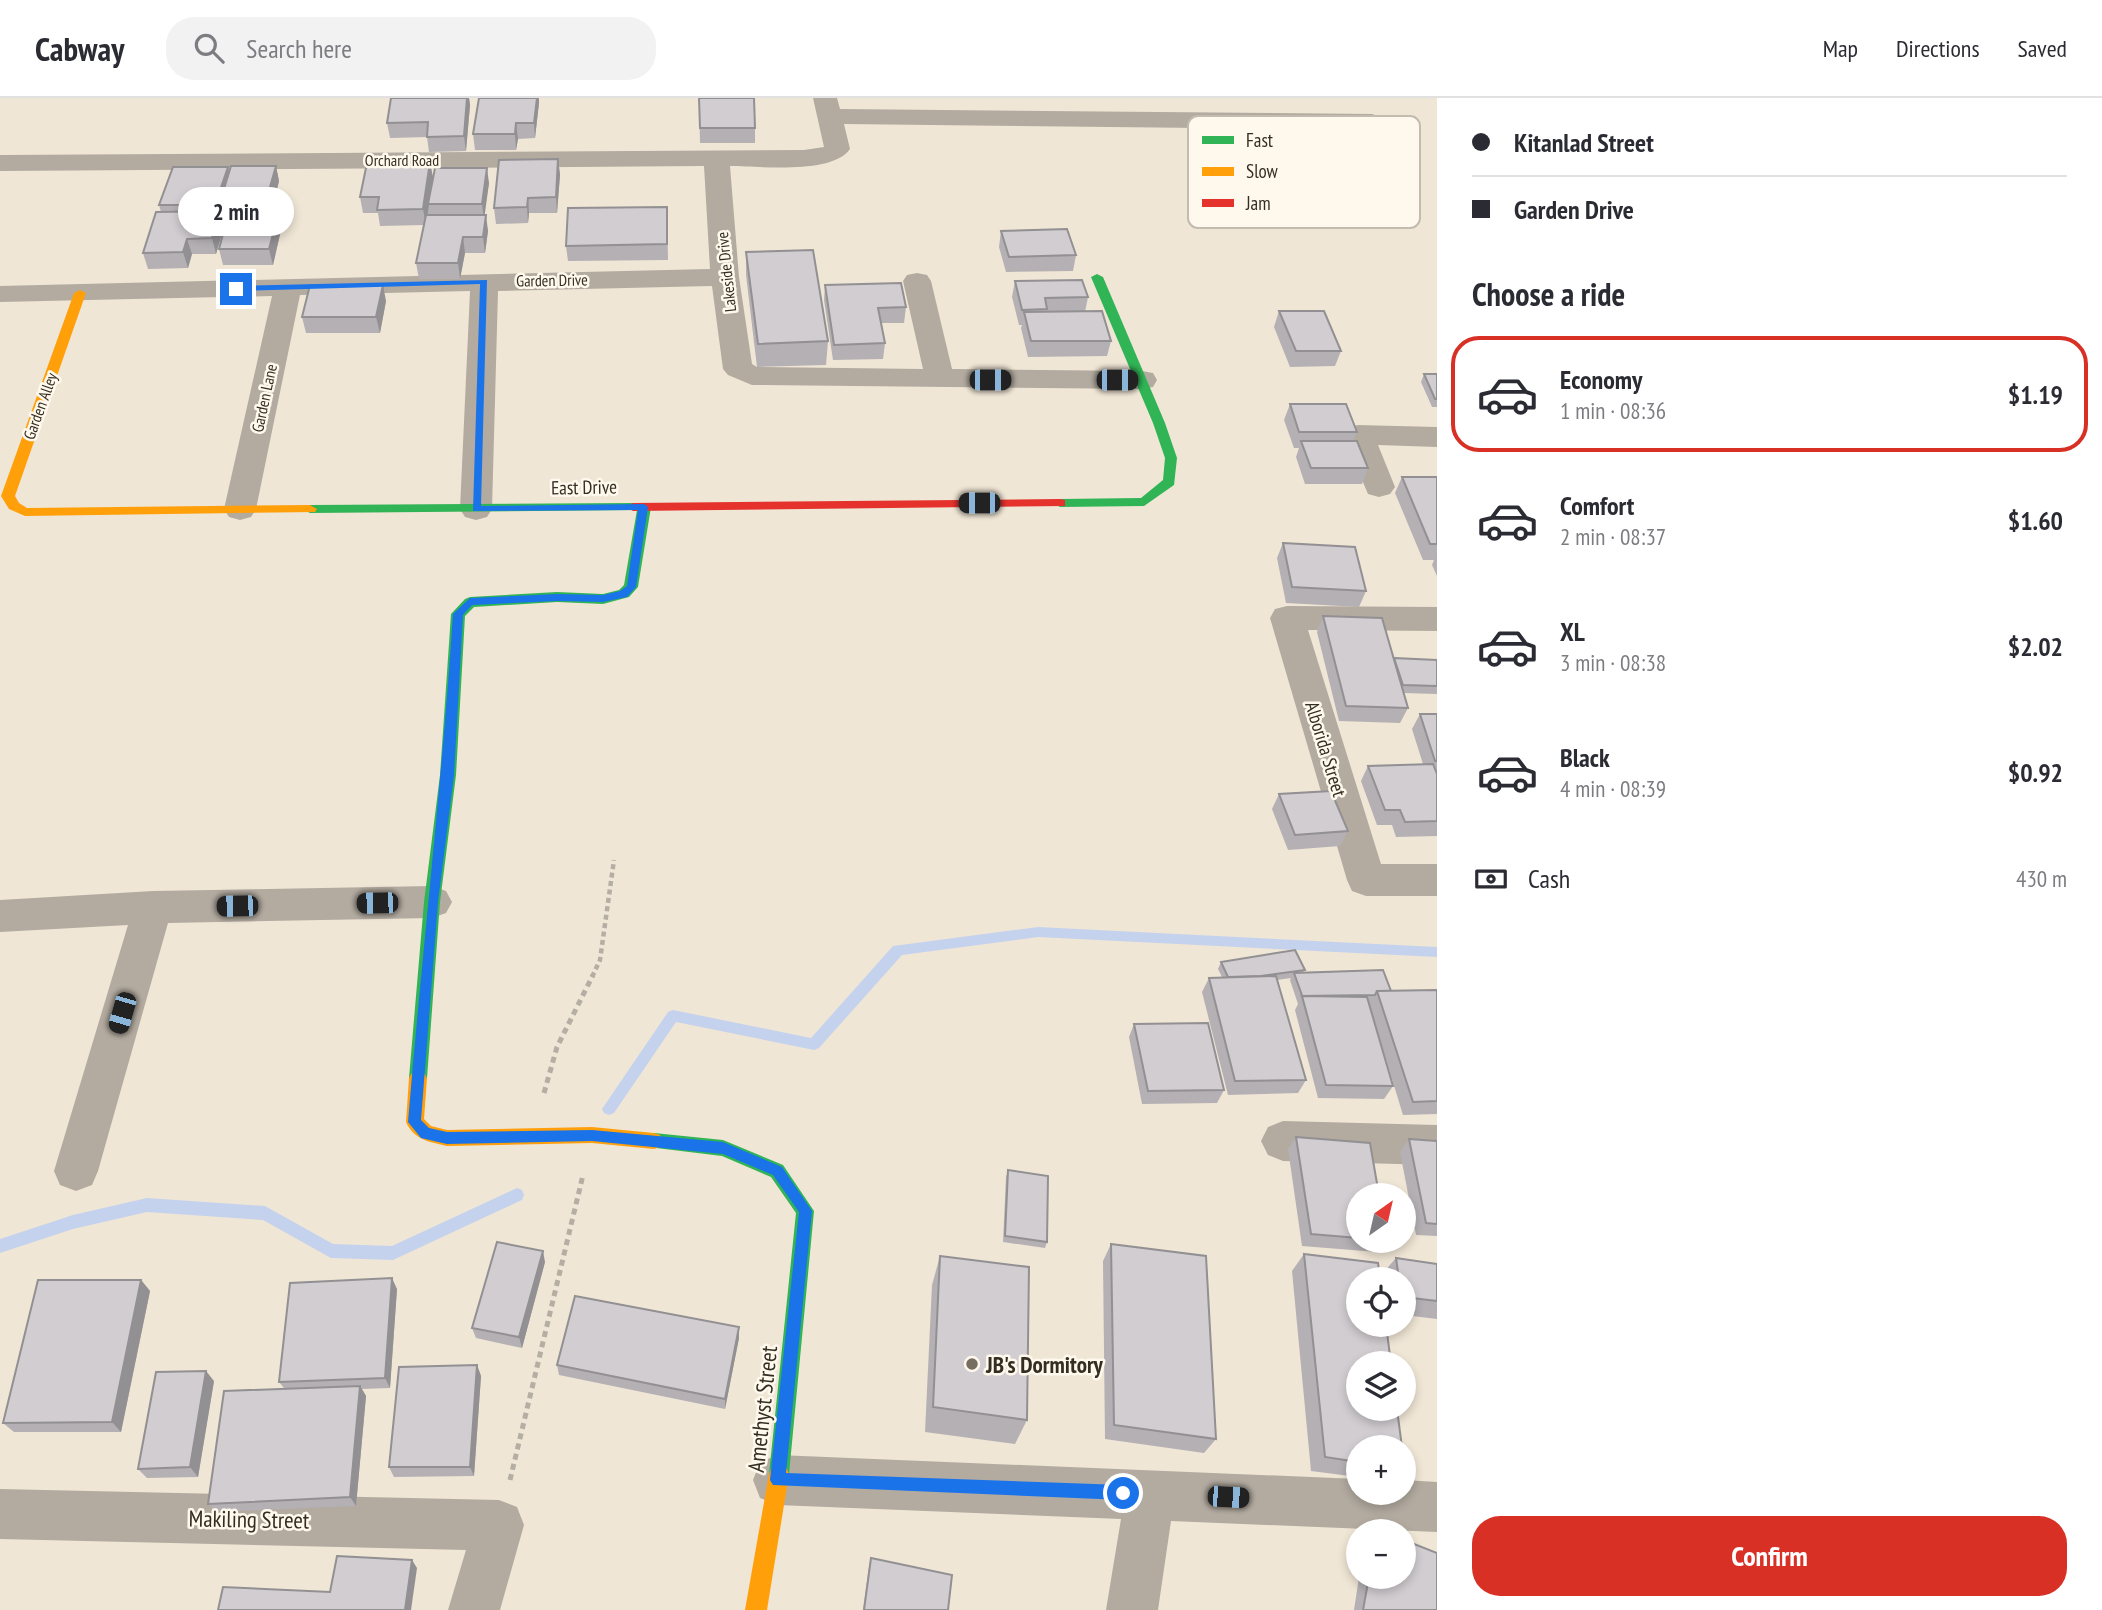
<!DOCTYPE html>
<html lang="en">
<head>
<meta charset="utf-8">
<style>
	:root { --surface:#fff; --page:#f2f2f3; --text:#2b2b33; --muted:#7c7c81; --line:#e1e1e2; --accent:#d93025 }
	body { margin:0; font-family:"PT Sans Narrow",sans-serif; background:var(--page); color:var(--text); height:100vh; display:flex; flex-direction:column; font-size:26px; white-space:nowrap }
	* { box-sizing:border-box; margin:0 }
	p { font-size:23px; color:var(--muted) }
	.icon { flex:none; width:38px; height:38px; fill:none; stroke:currentColor; stroke-width:2; stroke-linecap:round; stroke-linejoin:round }
	.map { position:relative; flex:1; overflow:hidden }
	.side { display:flex; flex-direction:column; background:var(--surface); width:665px }
	.side>* { flex:none }
	.hud { display:grid; align-content:center; height:154px; padding:0 35px; background:var(--surface) }
	.needle { width:46px; rotate:34deg }
	.controls { position:absolute; left:1346px; top:1085px; display:grid; gap:14px }
	.controls a { display:grid; place-items:center; width:70px; height:70px; border-radius:50%; background:var(--surface); box-shadow:0 4px 10px #0003; font-size:35px }
	.end { position:absolute; width:32px; height:32px; margin:-16px; border:9px solid #1a73e8; background:#fff; box-shadow:0 0 0 4px #fff }
	.from { border-radius:50% }
	.bubble { position:absolute; height:49px; border-radius:24px; background:var(--surface); box-shadow:0 4px 10px #0003; font-size:23px; font-weight:600; line-height:49px; text-align:center }
	.car { position:absolute; width:21px; height:42px; margin:-21px -10px; border-radius:9px; box-shadow:0 0 5px 2px #0007; background:linear-gradient(#222 24%,#8ab4d8 0 40%,#222 0 76%,#8ab4d8 0 86%,#222 0) }
	.hud b { display:flex; align-items:center; gap:24px; height:66px; font-size:26px }
	.hud b+b { border-top:2px solid var(--line) }
	.hud i { width:18px; height:18px; background:var(--text) }
	ul { padding:0; list-style:none }
	li { display:flex; align-items:center; gap:21px; height:116px; margin:0 14px 10px; padding:0 21px; border:4px solid transparent; border-radius:28px }
	li div { flex:1 }
	li b { display:block; font-size:26px }
	li em { font-style:normal; font-weight:600 }
	li.selected { border-color:var(--accent) }
	li>.icon { width:63px; height:63px; stroke-width:1.5 }
	h2 { padding:0 35px; font-size:32px; line-height:84px }
	.pay { display:flex; align-items:center; gap:18px; height:77px; padding:0 35px; font-size:26px }
	.pay p { margin-inline-start:auto }
	.button { display:flex; gap:14px; margin-top:auto; padding:14px 35px }
	.button a { flex:1; height:80px; border-radius:28px; background:var(--accent); color:#fff; font-size:28px; font-weight:600; line-height:80px; text-align:center }
	header { display:flex; align-items:center; gap:42px; box-sizing:border-box; height:98px; padding:0 35px; background:var(--surface); border-bottom:2px solid var(--line) }
	header strong { font-size:33px }
	nav { display:flex; gap:38px; margin-inline-start:auto; font-size:24px }
	.search { width:490px; height:63px; background:var(--page); display:flex; align-items:center; gap:18px; box-sizing:border-box; padding:0 24px; border-radius:28px; color:var(--muted); font-size:26px }
	main { display:flex; flex:1; min-height:0 }
	.map>svg:first-child { display:block }
	.lines { fill:none; stroke-linecap:round; stroke-linejoin:round }
	.stream { fill:#c5d2ed; fill-rule:evenodd }
	.path-far1 { stroke:#b4aea3; stroke-width:4.5; stroke-dasharray:5 3.5; stroke-linecap:butt }
	.path { stroke:#b4aea3; stroke-width:5; stroke-dasharray:6 4.5; stroke-linecap:butt }
	.street { fill:#b3aba0; fill-rule:evenodd }
	.fast { fill:#30b455; fill-rule:evenodd }
	.slow { fill:#ff9f0a; fill-rule:evenodd }
	.jam { fill:#e5322d; fill-rule:evenodd }
	.wall { fill:#b4b0b4 }
	.shaded-wall { fill:#929092 }
	.building { fill:#d1cdd1; stroke:#929092; stroke-width:2 }
	.route { fill:#1a73e8 }
	.poi-dot { fill:#766e61; stroke:#fff8ec; stroke-width:2.5 }
	.labels { text-anchor:middle; dominant-baseline:central; stroke-width:5; stroke-linejoin:round; paint-order:stroke }
	.far-street-label { font-size:16px; fill:#342d22; stroke:#fff8ec }
	.street-label { font-size:19px; fill:#342d22; stroke:#fff8ec }
	.near-poi-label { font-size:23px; font-weight:bold; fill:#342d22; stroke:#fff8ec; text-anchor:start }
	.near-street-label { font-size:23px; fill:#342d22; stroke:#fff8ec }
	.key { fill:#fff8ec; stroke:#c2bbaf; stroke-width:2 }
	.key-label { font-size:19px; fill:#342d22 }
</style>
</head>
<body>
<header>
<strong>Cabway</strong>
<div class="search"><svg class="icon" aria-label="search" viewBox="0 0 24 24"><circle cx="10" cy="10" r="6"/><path d="M15 15l6 6"/></svg>Search here</div>
<nav><a>Map</a><a>Directions</a><a>Saved</a></nav>
</header>
<main>
<div class="map">
<svg width="1437" height="1512" viewBox="0 0 1437 1512">
	<rect width="100%" height="100%" fill="#f0e6d6"/>
	<g class="lines">
		<g class="stream">
			<polygon points="1038,829 1437,849 1437,859 1038,839 902,857 819,950 814,952 676,924 614,1015 609,1017 604,1015 602,1011 668,914 673,912 811,940 893,848"/>
			<polygon points="517,1090 522,1092 524,1097 522,1102 393,1162 331,1160 263,1122 147,1114 73,1131 0,1155 0,1141 73,1117 147,1100 265,1108 333,1146 392,1148"/>
		</g>
		<polyline class="path-far1" points="592,879 600,862 614,762"/>
		<g class="path">
			<polyline points="544,995 557,949 593,877"/>
			<polyline points="510,1382 583,1077"/>
		</g>
		<g class="street">
			<path d="M 813,0 L 837,0 L 840,11 L 1372,16 L 1381,19 L 1385,24 L 1381,29 L 1372,32 L 844,26 L 850,51 C 832,77 759,68 730,68 L 739,179 L 752,266 L 757,269 L 923,271 L 903,183 L 907,177 L 917,175 L 927,177 L 931,183 L 952,271 L 1142,273 L 1153,275 L 1157,282 L 1153,289 L 1142,291 L 752,287 L 728,277 L 723,271 L 712,188 L 498,193 L 492,411 L 487,419 L 476,422 L 465,419 L 460,411 L 470,193 L 300,197 L 256,411 L 251,419 L 240,422 L 229,419 L 224,411 L 272,198 L 0,204 L 0,188 L 710,171 L 704,68 L 0,73 L 0,57 L 804,52 L 824,49 Z"/>
			<polygon points="1358,327 1437,329 1437,349 1378,347 1395,389 1390,396 1379,399 1368,396 1343,337 1347,330"/>
			<polygon points="1287,508 1437,509 1437,533 1308,532 1381,766 1437,766 1437,798 1366,798 1352,793 1347,782 1270,520 1275,511"/>
			<polygon points="432,788 446,793 452,804 446,815 432,820 168,825 98,1073 92,1087 76,1093 60,1087 54,1073 128,827 0,834 0,802 153,793"/>
			<polygon points="1283,1023 1437,1027 1437,1067 1283,1063 1268,1057 1261,1043 1268,1029"/>
			<polygon points="778,1357 1358,1381 1358,1395 1404,1395 1404,1382 1437,1384 1437,1434 1171,1423 1158,1512 1106,1512 1121,1421 778,1407 760,1400 753,1382 760,1364"/>
			<polygon points="0,1391 499,1402 517,1409 524,1427 500,1512 448,1512 466,1452 0,1441"/>
		</g>
		<g class="fast">
			<polygon points="1097,176 1103,179 1165,325 1177,360 1174,387 1144,408 1060,409 1053,405 1060,401 1141,400 1163,382 1165,360 1153,325 1091,179"/>
			<polygon points="633,405 638,407 644,405 651,409 638,489 629,499 603,506 557,504 474,509 465,518 456,677 440,804 427,980 424,985 418,988 412,985 409,980 424,804 440,677 451,516 465,501 470,499 557,494 603,496 619,492 624,487 637,412 310,415 303,411 310,407"/>
			<polygon points="654,1035 723,1042 783,1067 814,1113 789,1376 786,1383 779,1386 772,1383 769,1376 796,1115 771,1079 722,1058 648,1049 645,1043 648,1037"/>
		</g>
		<g class="slow">
			<polygon points="80,192 86,195 15,398 19,405 27,410 310,407 317,411 315,414 25,418 9,411 1,398 74,195"/>
			<path d="M 418,972 L 424,975 L 427,980 L 424,1021 L 431,1028 L 447,1032 L 592,1029 L 654,1035 L 660,1037 L 663,1043 L 660,1049 L 654,1051 L 592,1045 L 447,1048 C 430,1044 414,1042 406,1024 L 409,980 L 412,975 Z"/>
			<polygon points="779,1366 786,1369 789,1376 767,1512 745,1512 769,1376 772,1369"/>
		</g>
		<polygon class="jam" points="1060,401 1065,402 1065,408 633,413 626,409 633,405"/>
	</g>
	<g class="wall">
		<polygon points="391,0 469,0 470,7 466,53 429,54 427,39 390,40 387,25"/>
		<polygon points="699,0 755,30 755,45 700,45"/>
		<polygon points="539,5 535,40 518,41 516,52 475,52 473,36"/>
		<polygon points="558,61 560,77 557,115 529,115 528,125 496,126 494,110"/>
		<polygon points="430,64 433,80 489,85 484,117 488,133 485,155 465,155 460,181 419,181 416,165 424,127 380,128 378,115 363,115 360,99"/>
		<polygon points="276,68 279,83 271,117 278,117 281,132 273,167 223,167 219,151 228,119 225,119 223,113 221,118 224,129 216,156 192,156 188,170 148,171 143,155 161,114 159,107 229,74"/>
		<polygon points="667,109 668,162 568,163 566,148"/>
		<polygon points="1001,133 1076,157 1073,173 1006,174 999,149"/>
		<polygon points="746,154 828,243 826,267 757,269 746,177"/>
		<polygon points="1015,183 1088,199 1085,214 1111,243 1107,258 1028,259 1021,230 1022,227 1019,227 1012,199"/>
		<polygon points="825,187 906,209 904,225 881,225 885,245 883,261 833,262 824,202"/>
		<polygon points="386,203 380,235 306,235 302,219"/>
		<polygon points="1279,213 1341,253 1335,268 1290,269 1274,229"/>
		<polygon points="1424,276 1437,276 1437,309 1432,309 1421,284"/>
		<polygon points="1290,306 1357,334 1353,343 1368,370 1362,386 1305,386 1296,359 1299,350 1294,350 1284,322"/>
		<polygon points="1402,379 1437,379 1437,478 1432,467 1434,462 1423,462 1395,395"/>
		<polygon points="1283,445 1366,493 1359,509 1286,505 1277,460"/>
		<polygon points="1323,518 1394,561 1437,562 1437,596 1403,595 1408,610 1400,625 1339,623 1317,534"/>
		<polygon points="1420,616 1437,616 1437,738 1396,739 1392,727 1377,727 1361,683 1368,668 1423,666 1412,631"/>
		<polygon points="1279,696 1348,733 1340,748 1288,752 1272,711"/>
		<polygon points="1221,864 1305,872 1303,874 1391,893 1437,892 1437,1016 1403,1017 1380,942 1393,988 1384,1001 1318,1000 1295,912 1298,906 1290,882 1291,880 1277,882 1306,982 1298,995 1228,997 1202,894 1209,880 1222,879 1218,871"/>
		<polygon points="1134,926 1224,992 1217,1005 1142,1006 1129,939"/>
		<polygon points="1296,1039 1358,1097 1358,1143 1387,1143 1377,1154 1302,1148 1288,1051"/>
		<polygon points="1409,1041 1437,1043 1437,1138 1416,1137 1400,1054"/>
		<polygon points="1008,1072 1047,1144 1045,1150 1003,1144 1006,1079"/>
		<polygon points="1111,1146 1216,1341 1204,1355 1105,1341 1103,1163"/>
		<polygon points="1304,1156 1358,1349 1358,1379 1311,1373 1292,1173"/>
		<polygon points="940,1158 1027,1322 1015,1346 925,1334 932,1187"/>
		<polygon points="1396,1160 1437,1166 1437,1221 1404,1217 1404,1181 1382,1181 1382,1176"/>
		<polygon points="545,1164 522,1250 476,1240 472,1230"/>
		<polygon points="141,1182 150,1193 121,1334 14,1334 3,1325"/>
		<polygon points="397,1191 390,1290 362,1291 366,1298 356,1408 216,1414 208,1406 284,1290 279,1284"/>
		<polygon points="739,1240 725,1311 559,1277 557,1267"/>
		<polygon points="477,1267 481,1278 474,1378 394,1379 389,1369"/>
		<polygon points="214,1283 198,1379 147,1380 138,1371"/>
		<polygon points="871,1460 948,1512 863,1512 869,1468"/>
		<polygon points="1359,1479 1404,1479 1437,1512 1354,1512"/>
	</g>
	<g class="shaded-wall">
		<polygon points="467,0 469,0 470,7 466,53 464,38"/>
		<polygon points="537,0 539,0 539,5 535,40 534,25"/>
		<polygon points="516,25 518,41 516,52 515,36"/>
		<polygon points="558,61 560,77 557,115 556,99"/>
		<polygon points="430,64 433,80 426,127 423,111"/>
		<polygon points="276,68 279,83 270,119 266,103"/>
		<polygon points="228,69 232,84 220,104 223,113 221,118 224,129 216,156 212,140 218,118 215,107"/>
		<polygon points="487,70 489,85 484,122 482,106"/>
		<polygon points="528,100 529,115 528,125 527,109"/>
		<polygon points="278,117 281,132 273,167 269,151"/>
		<polygon points="486,117 488,133 485,155 483,139"/>
		<polygon points="463,139 465,155 460,181 458,165"/>
		<polygon points="187,141 192,156 188,170 183,154"/>
		<polygon points="383,187 386,203 380,235 376,219"/>
		<polygon points="543,1153 545,1164 522,1250 519,1239"/>
		<polygon points="392,1180 397,1191 390,1290 385,1280"/>
		<polygon points="141,1182 150,1193 121,1334 112,1324"/>
		<polygon points="739,1229 739,1240 725,1311 725,1301"/>
		<polygon points="477,1267 481,1278 474,1378 470,1369"/>
		<polygon points="206,1273 214,1283 198,1379 190,1369"/>
		<polygon points="360,1288 366,1298 356,1408 350,1399"/>
		<polygon points="412,1462 417,1470 411,1512 405,1512"/>
	</g>
	<g class="building">
		<polygon points="391,0 467,0 464,38 427,39 428,24 387,25"/>
		<polygon points="479,0 537,0 534,25 516,25 515,36 473,36"/>
		<polygon points="699,0 754,0 755,30 700,30"/>
		<polygon points="558,61 556,99 528,100 527,109 494,110 499,62"/>
		<polygon points="430,64 423,111 377,112 379,99 360,99 367,65"/>
		<polygon points="231,68 276,68 266,103 220,104"/>
		<polygon points="173,69 228,69 215,107 159,107"/>
		<polygon points="435,70 487,70 482,106 428,106"/>
		<polygon points="667,109 667,146 566,148 568,110"/>
		<polygon points="219,113 212,140 187,141 183,154 143,155 156,114"/>
		<polygon points="228,117 278,117 269,151 219,151"/>
		<polygon points="426,117 486,117 483,139 463,139 458,165 416,165"/>
		<polygon points="1067,131 1076,157 1009,159 1001,133"/>
		<polygon points="813,152 828,243 758,246 746,154"/>
		<polygon points="1082,182 1088,199 1045,200 1047,211 1022,212 1015,183"/>
		<polygon points="901,185 906,209 878,210 885,245 834,247 825,187"/>
		<polygon points="310,187 383,187 376,219 302,219"/>
		<polygon points="1102,213 1111,243 1031,243 1024,214"/>
		<polygon points="1279,213 1324,213 1341,253 1296,253"/>
		<polygon points="1424,276 1437,276 1437,301 1435,301"/>
		<polygon points="1290,306 1346,306 1357,334 1299,334"/>
		<polygon points="1301,343 1357,343 1368,370 1311,370"/>
		<polygon points="1402,379 1437,379 1437,446 1430,446"/>
		<polygon points="1283,445 1355,449 1366,493 1292,489"/>
		<polygon points="1323,518 1382,520 1408,610 1346,608"/>
		<polygon points="1394,560 1437,562 1437,588 1403,587"/>
		<polygon points="1420,616 1437,616 1437,663 1435,663"/>
		<polygon points="1433,666 1437,676 1437,723 1405,724 1400,712 1385,712 1368,668"/>
		<polygon points="1331,693 1348,733 1295,737 1279,696"/>
		<polygon points="1295,852 1305,872 1261,878 1228,879 1221,864"/>
		<polygon points="1383,872 1391,893 1377,893 1375,897 1302,898 1303,900 1294,875"/>
		<polygon points="1276,878 1306,982 1235,983 1209,880"/>
		<polygon points="1437,892 1437,1003 1413,1004 1377,893"/>
		<polygon points="1302,898 1367,899 1393,988 1326,987"/>
		<polygon points="1208,925 1224,992 1148,993 1134,926"/>
		<polygon points="1296,1039 1370,1045 1379,1097 1358,1097 1358,1140 1311,1136"/>
		<polygon points="1409,1041 1437,1043 1437,1126 1426,1125"/>
		<polygon points="1008,1072 1048,1078 1047,1144 1005,1138"/>
		<polygon points="497,1144 543,1153 519,1239 472,1230"/>
		<polygon points="1111,1146 1206,1158 1216,1341 1114,1327"/>
		<polygon points="1304,1156 1378,1165 1380,1181 1358,1181 1358,1227 1386,1227 1391,1265 1358,1265 1358,1311 1397,1311 1402,1349 1358,1349 1358,1364 1325,1359"/>
		<polygon points="940,1158 1029,1169 1027,1322 933,1309"/>
		<polygon points="1396,1160 1437,1166 1437,1203 1404,1199 1404,1181 1399,1181"/>
		<polygon points="392,1180 385,1280 279,1284 290,1185"/>
		<polygon points="38,1182 141,1182 112,1324 3,1325"/>
		<polygon points="575,1198 739,1229 725,1301 557,1267"/>
		<polygon points="477,1267 470,1369 389,1369 399,1269"/>
		<polygon points="206,1273 190,1369 138,1371 156,1274"/>
		<polygon points="360,1288 350,1399 208,1406 224,1293"/>
		<polygon points="1404,1442 1437,1455 1437,1512 1363,1512 1369,1479 1404,1479"/>
		<polygon points="337,1458 412,1462 405,1512 218,1512 223,1489 330,1494"/>
		<polygon points="871,1460 952,1477 948,1512 864,1512"/>
	</g>
	<path class="route" d="M 487,182 L 481,408 L 644,406 L 648,409 L 636,489 L 627,499 L 603,504 L 557,503 L 472,507 L 463,517 L 454,677 L 438,804 L 421,1022 L 429,1030 L 447,1034 L 592,1032 L 723,1044 L 782,1069 L 812,1113 L 786,1375 L 1123,1387 L 1129,1389 L 1131,1395 L 1129,1400 L 1123,1402 L 773,1387 L 770,1382 L 799,1114 L 773,1077 L 723,1056 L 592,1043 L 447,1046 L 421,1040 L 408,1024 C 422,855 442,686 453,516 L 470,500 L 557,496 L 603,497 L 620,493 L 627,488 L 638,412 L 473,413 L 480,186 L 236,193 L 232,191 L 236,188 Z"/>
	<circle class="poi-dot" cx="972" cy="1266" r="7"/>
	<g class="labels">
		<g class="far-street-label">
			<text x="402" y="62">Orchard Road</text>
			<text transform="translate(726 174) rotate(-96)">Lakeside Drive</text>
			<text transform="translate(552 182) rotate(-1)">Garden Drive</text>
			<text transform="translate(264 300) rotate(-78)">Garden Lane</text>
			<text transform="translate(40 308) rotate(-70)">Garden Alley</text>
		</g>
		<g class="street-label">
			<text transform="translate(584 389) rotate(-1)">East Drive</text>
			<text transform="translate(1326 651) rotate(73)">Alborida Street</text>
		</g>
		<g class="near-poi-label">
			<text x="986" y="1266">JB's Dormitory</text>
		</g>
		<g class="near-street-label">
			<text transform="translate(762 1311) rotate(-84)">Amethyst Street</text>
			<text transform="translate(249 1421) rotate(1)">Makiling Street</text>
		</g>
	</g>
	<rect x="1188" y="18" width="232" height="112" rx="10" class="key"/>
	<rect x="1202" y="38" width="32" height="8" fill="#30b455"/>
	<rect x="1202" y="69" width="32" height="9" fill="#ff9f0a"/>
	<rect x="1202" y="101" width="32" height="8" fill="#e5322d"/>
	<g class="key-label">
		<text x="1246" y="49">Fast</text>
		<text x="1246" y="80">Slow</text>
		<text x="1246" y="112">Jam</text>
	</g>
</svg>
<div class="controls">
<a><svg class="needle" viewBox="-14 -14 28 28"><path d="M0-13l5 13h-10z" fill="#e53935"/><path d="M0 13l5-13h-10z" fill="#7c7c81"/></svg></a>
<a><svg class="icon" aria-label="locate" viewBox="0 0 24 24"><circle cx="12" cy="12" r="6"/><path d="M12 2v4M12 18v4M2 12h4M18 12h4"/></svg></a>
<a><svg class="icon" aria-label="layers" viewBox="0 0 24 24"><path d="M12 4l9 5-9 5-9-5zM3 14l9 5 9-5"/></svg></a>
<a>+</a>
<a>−</a>
</div>
<i class="end from" style="left:1123px;top:1395px"></i>
<i class="end" style="left:236px;top:191px"></i>
<div class="bubble" style="left:178px;top:89px;width:116px">2 min</div>
<i class="car" style="left:990px;top:282px;rotate:90deg"></i>
<i class="car" style="left:1117px;top:282px;rotate:90deg"></i>
<i class="car" style="left:979px;top:405px;rotate:270deg"></i>
<i class="car" style="left:377px;top:805px;rotate:269deg"></i>
<i class="car" style="left:237px;top:808px;rotate:269deg"></i>
<i class="car" style="left:122px;top:915px;rotate:196deg"></i>
<i class="car" style="left:1228px;top:1399px;rotate:93deg"></i>
</div>
<section class="side">
<div class="hud">
<b><i class="from"></i>Kitanlad Street</b>
<b><i></i>Garden Drive</b>
</div>
<h2>Choose a ride</h2>
<ul>
<li class="selected"><svg class="icon" aria-label="car" viewBox="0 0 24 24"><path d="M5 17H2v-5l4-1 3-4h7l3 4 3 1v5h-3M9 17h6M6 11h13"/><circle cx="7" cy="17" r="2"/><circle cx="17" cy="17" r="2"/></svg><div><b>Economy</b><p>1 min · 08:36</p></div><em>$1.19</em></li>
<li><svg class="icon" aria-label="car" viewBox="0 0 24 24"><path d="M5 17H2v-5l4-1 3-4h7l3 4 3 1v5h-3M9 17h6M6 11h13"/><circle cx="7" cy="17" r="2"/><circle cx="17" cy="17" r="2"/></svg><div><b>Comfort</b><p>2 min · 08:37</p></div><em>$1.60</em></li>
<li><svg class="icon" aria-label="car" viewBox="0 0 24 24"><path d="M5 17H2v-5l4-1 3-4h7l3 4 3 1v5h-3M9 17h6M6 11h13"/><circle cx="7" cy="17" r="2"/><circle cx="17" cy="17" r="2"/></svg><div><b>XL</b><p>3 min · 08:38</p></div><em>$2.02</em></li>
<li><svg class="icon" aria-label="car" viewBox="0 0 24 24"><path d="M5 17H2v-5l4-1 3-4h7l3 4 3 1v5h-3M9 17h6M6 11h13"/><circle cx="7" cy="17" r="2"/><circle cx="17" cy="17" r="2"/></svg><div><b>Black</b><p>4 min · 08:39</p></div><em>$0.92</em></li>
</ul>
<div class="pay"><svg class="icon" aria-label="cash" viewBox="0 0 24 24"><path d="M3 7h18v10H3z"/><circle cx="12" cy="12" r="2"/></svg>Cash<p>430 m</p></div>
<div class="button"><a>Confirm</a></div>
</section>
</main>
</body>
</html>
